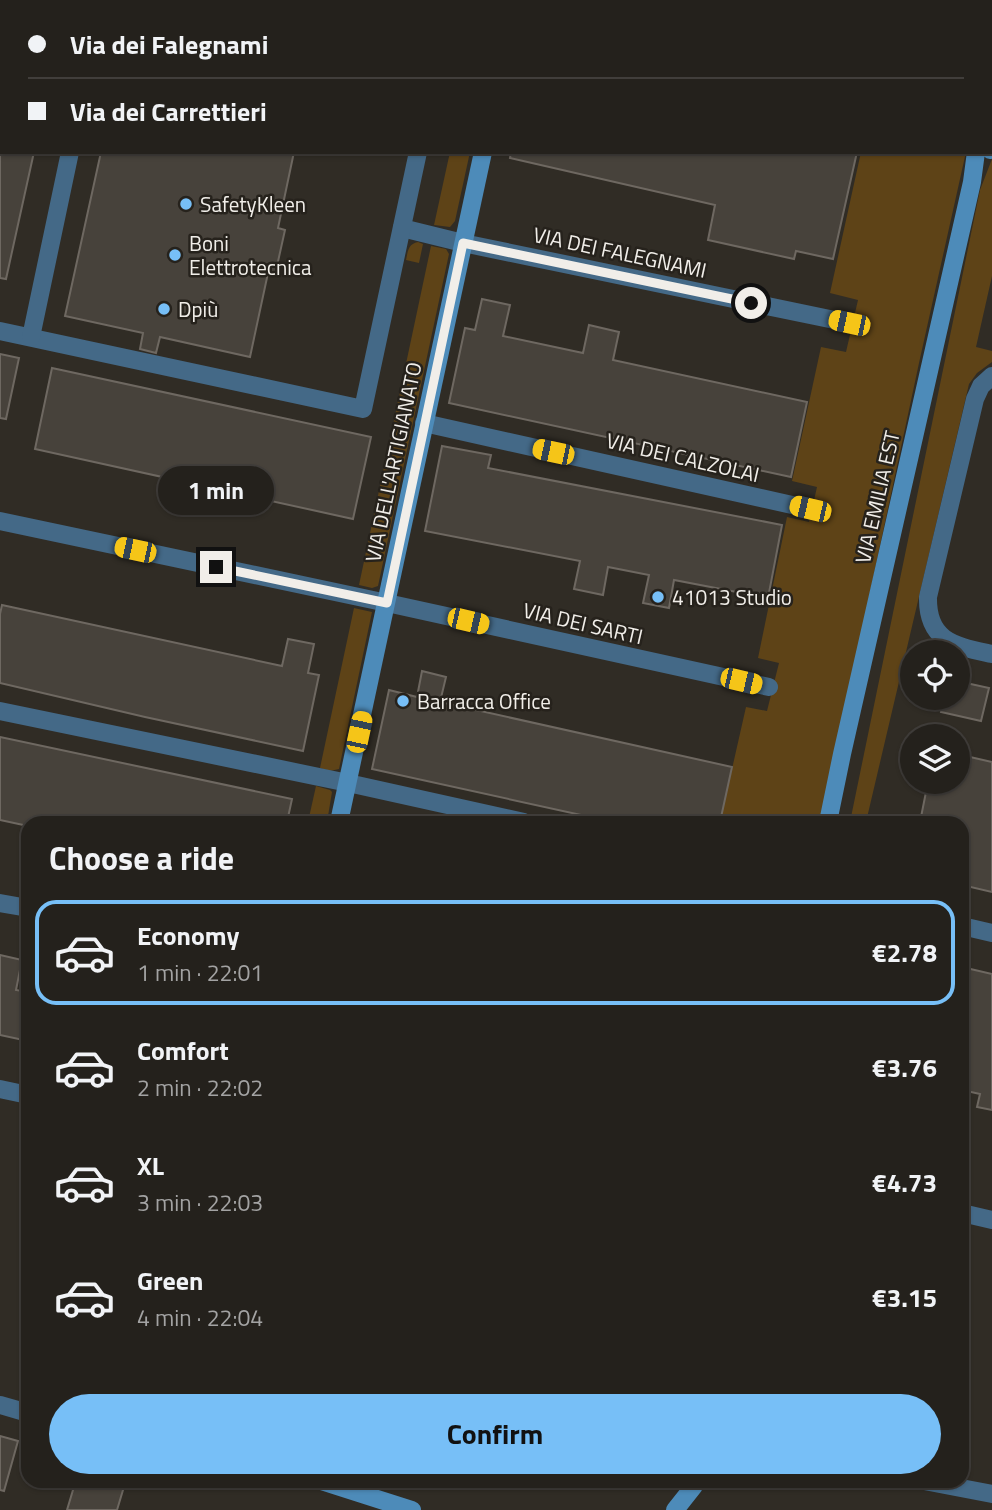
<!DOCTYPE html>
<html lang="en">
<head>
<meta charset="utf-8">
<style>
	:root { --surface:#24211c; --page:#302e29; --text:#f1f3f6; --muted:#a3a3a3; --line:#413e3b; --accent:#77bff7 }
	body { margin:0; font-family:"Titillium Web",sans-serif; background:var(--page); color:var(--text); height:100vh; display:flex; flex-direction:column; font-size:26px; white-space:nowrap }
	* { box-sizing:border-box; margin:0 }
	p { font-size:23px; color:var(--muted) }
	.icon { flex:none; width:38px; height:38px; fill:none; stroke:currentColor; stroke-width:2; stroke-linecap:round; stroke-linejoin:round }
	.map { position:relative; flex:1; overflow:hidden }
	.details { position:absolute; left:21px; top:816px; width:948px; height:672px; display:flex; flex-direction:column; background:var(--surface); border-radius:21px; box-shadow:0 2px 5px #0004,0 0 0 2px var(--line) }
	.details>* { flex:none }
	.guide { position:absolute; left:0px; top:0px; width:992px; height:154px; box-shadow:0 2px 5px #0004,0 0 0 2px var(--line); display:grid; align-content:center; height:154px; padding:0 28px; background:var(--surface) }
	.fabs { position:absolute; left:900px; top:640px; display:grid; gap:14px }
	.fabs a { display:grid; place-items:center; width:70px; height:70px; border-radius:50%; background:var(--surface); box-shadow:0 2px 5px #0004,0 0 0 2px var(--line); font-size:35px }
	.end { position:absolute; width:32px; height:32px; margin:-16px; border:9px solid #f1eee9; background:#111; box-shadow:0 0 0 4px #111 }
	.from { border-radius:50% }
	.bubble { position:absolute; height:49px; border-radius:24px; background:var(--surface); box-shadow:0 2px 5px #0004,0 0 0 2px var(--line); font-size:23px; font-weight:700; line-height:49px; text-align:center }
	.car { position:absolute; width:21px; height:42px; margin:-21px -10px; border-radius:9px; box-shadow:0 0 5px 2px #0007; background:linear-gradient(#f5c518 24%,#345 0 40%,#f5c518 0 76%,#345 0 86%,#f5c518 0) }
	.guide b { display:flex; align-items:center; gap:24px; height:66px; font-size:26px }
	.guide b+b { border-top:2px solid var(--line) }
	.guide i { width:18px; height:18px; background:var(--text) }
	ul { padding:0; list-style:none }
	li { display:flex; align-items:center; gap:21px; height:105px; margin:0 14px 10px; padding:0 14px; border:4px solid transparent; border-radius:21px }
	li div { flex:1 }
	li b { display:block; font-size:26px }
	li em { font-style:normal; font-weight:700 }
	li.current { border-color:var(--accent) }
	li>.icon { width:63px; height:63px; stroke-width:1.5 }
	h2 { padding:0 28px; font-size:32px; line-height:84px }
	.button { display:flex; gap:14px; margin-top:auto; padding:14px 28px }
	.button a { flex:1; height:80px; border-radius:42px; background:var(--accent); color:#111; font-size:28px; font-weight:700; line-height:80px; text-align:center }
	.map>svg:first-child { display:block }
	.green { fill:#5e4317 }
	.building { fill:#47423b; stroke:#6e6861; stroke-width:2 }
	.lines { fill:none; stroke-linecap:round; stroke-linejoin:round }
	.street { stroke:#446987; stroke-width:18 }
	.secondary { stroke:#4d8bb9; stroke-width:18 }
	.route { stroke:#f1eee9; stroke-width:9 }
	.poi-dot { fill:#77bff7; stroke:#26221c; stroke-width:2.5 }
	.labels { text-anchor:middle; dominant-baseline:central; stroke-width:5; stroke-linejoin:round; paint-order:stroke }
	.poi-label { font-size:21px; fill:#f1eee9; stroke:#26221c; text-anchor:start }
	.street-label { font-size:21px; fill:#f1eee9; stroke:#26221c }
</style>
</head>
<body>
<div class="map">
<svg width="992" height="1510" viewBox="0 0 992 1510">
	<rect width="100%" height="100%" fill="#302c25"/>
	<g class="green">
		<polygon points="450,152 470,152 455,221 450,227 434,225"/>
		<polygon points="861,152 966,152 919,363 821,822 720,822 746,707 767,711 779,663 758,658 787,517 809,522 817,487 792,481 821,347 846,352 858,300 830,293"/>
		<polygon points="992,159 992,276 976,347 992,351 992,362 977,373 969,384 866,822 850,822 980,190"/>
		<path d="M 418,242 L 423,244 L 419,263 L 406,260 C 408,251 408,244 418,242 Z"/>
		<polygon points="431,246 446,249 449,254 378,586 372,588 359,585"/>
		<polygon points="354,608 372,612 339,769 330,771 320,768"/>
		<polygon points="316,786 330,790 332,792 327,822 308,822"/>
	</g>
	<g class="building">
		<polygon points="0,152 34,152 6,279 0,278"/>
		<polygon points="101,152 294,152 278,228 285,230 275,275 268,273 250,357 160,337 156,353 140,349 143,333 65,316"/>
		<polygon points="511,152 857,152 833,259 796,251 794,259 708,240 715,205 510,158"/>
		<polygon points="482,299 510,305 503,336 583,353 589,325 619,332 613,360 807,402 791,477 449,403 465,328 475,330"/>
		<polygon points="0,354 19,358 6,419 0,418"/>
		<polygon points="52,368 371,437 353,519 35,449"/>
		<polygon points="442,446 491,455 488,468 782,525 768,598 674,580 669,608 643,603 649,575 608,567 603,595 574,589 580,561 425,531"/>
		<polygon points="2,605 282,666 288,639 314,644 308,673 319,675 303,751 145,717 0,683 0,614"/>
		<polygon points="422,671 446,677 440,702 732,767 720,822 613,822 372,769 389,690 417,697"/>
		<polygon points="957,681 989,688 981,721 941,712 944,698 957,698"/>
		<polygon points="0,737 292,799 287,822 28,822 28,826 0,820"/>
		<polygon points="957,754 992,762 992,892 962,885 962,822 920,822 928,782 957,782"/>
		<polygon points="0,955 22,960 16,990 28,992 28,1041 0,1035"/>
		<polygon points="962,967 992,974 992,1110 977,1107 980,1094 962,1090"/>
		<polygon points="0,1436 18,1441 4,1491 0,1490"/>
		<polygon points="76,1480 126,1480 117,1510 67,1510"/>
	</g>
	<g class="lines">
		<g class="street">
			<polyline points="600,0 609,2"/>
			<polyline points="102,2 102,0"/>
			<polyline points="450,2 451,0"/>
			<polyline points="402,228 463,243 849,323"/>
			<polyline points="0,331 363,409 418,152"/>
			<polyline points="31,337 70,152"/>
			<path d="M 992,376 L 981,386 L 975,399 L 928,597 C 927,642 956,646 992,654"/>
			<polyline points="424,423 810,509"/>
			<polyline points="0,521 387,603 769,687"/>
			<polyline points="0,711 348,783 524,822"/>
			<polyline points="0,903 28,908"/>
			<polyline points="962,926 992,933"/>
			<polyline points="0,1089 28,1095"/>
			<polyline points="962,1213 992,1220"/>
			<polyline points="0,1405 28,1413"/>
			<polyline points="919,1480 992,1494"/>
		</g>
		<g class="secondary">
			<polyline points="515,2 515,0"/>
			<polyline points="990,47 992,44"/>
			<polyline points="990,116 992,117"/>
			<polyline points="990,150 992,148"/>
			<polyline points="339,822 483,152"/>
			<polyline points="828,822 842,754 972,182 976,152"/>
			<polyline points="318,1480 412,1510"/>
			<polyline points="675,1510 694,1486"/>
		</g>
	</g>
	<g class="lines">
		<polyline class="route" points="216,567 387,603 463,243 751,303"/>
	</g>
	<g class="poi-dot">
		<circle cx="186" cy="204" r="7"/>
		<circle cx="175" cy="255" r="7"/>
		<circle cx="164" cy="309" r="7"/>
		<circle cx="658" cy="597" r="7"/>
		<circle cx="403" cy="701" r="7"/>
	</g>
	<g class="labels">
		<g class="poi-label">
			<text x="200" y="204">SafetyKleen</text>
			<text x="189" y="243">Boni<tspan x="189" dy="24">Elettrotecnica</tspan></text>
			<text x="178" y="309">Dpiù</text>
			<text x="672" y="597">41013 Studio</text>
			<text x="417" y="701">Barracca Office</text>
		</g>
		<g class="street-label">
			<text transform="translate(620 252) rotate(12)">VIA DEI FALEGNAMI</text>
			<text transform="translate(683 457) rotate(13)">VIA DEI CALZOLAI</text>
			<text transform="translate(393 462) rotate(-78)">VIA DELL'ARTIGIANATO</text>
			<text transform="translate(877 497) rotate(-77)">VIA EMILIA EST</text>
			<text transform="translate(583 623) rotate(13)">VIA DEI SARTI</text>
		</g>
	</g>
</svg>
<div class="fabs">
<a><svg class="icon" aria-label="locate" viewBox="0 0 24 24"><circle cx="12" cy="12" r="6"/><path d="M12 2v4M12 18v4M2 12h4M18 12h4"/></svg></a>
<a><svg class="icon" aria-label="layers" viewBox="0 0 24 24"><path d="M12 4l9 5-9 5-9-5zM3 14l9 5 9-5"/></svg></a>
</div>
<i class="end from" style="left:751px;top:303px"></i>
<i class="end" style="left:216px;top:567px"></i>
<div class="bubble" style="left:158px;top:466px;width:116px">1 min</div>
<i class="car" style="left:849px;top:323px;rotate:282deg"></i>
<i class="car" style="left:553px;top:452px;rotate:282deg"></i>
<i class="car" style="left:810px;top:509px;rotate:283deg"></i>
<i class="car" style="left:135px;top:550px;rotate:282deg"></i>
<i class="car" style="left:468px;top:621px;rotate:103deg"></i>
<i class="car" style="left:741px;top:681px;rotate:103deg"></i>
<i class="car" style="left:359px;top:732px;rotate:12deg"></i>
<div class="guide">
<b><i class="from"></i>Via dei Falegnami</b>
<b><i></i>Via dei Carrettieri</b>
</div>
<section class="details">
<h2>Choose a ride</h2>
<ul>
<li class="current"><svg class="icon" aria-label="car" viewBox="0 0 24 24"><path d="M5 17H2v-5l4-1 3-4h7l3 4 3 1v5h-3M9 17h6M6 11h13"/><circle cx="7" cy="17" r="2"/><circle cx="17" cy="17" r="2"/></svg><div><b>Economy</b><p>1 min · 22:01</p></div><em>€2.78</em></li>
<li><svg class="icon" aria-label="car" viewBox="0 0 24 24"><path d="M5 17H2v-5l4-1 3-4h7l3 4 3 1v5h-3M9 17h6M6 11h13"/><circle cx="7" cy="17" r="2"/><circle cx="17" cy="17" r="2"/></svg><div><b>Comfort</b><p>2 min · 22:02</p></div><em>€3.76</em></li>
<li><svg class="icon" aria-label="car" viewBox="0 0 24 24"><path d="M5 17H2v-5l4-1 3-4h7l3 4 3 1v5h-3M9 17h6M6 11h13"/><circle cx="7" cy="17" r="2"/><circle cx="17" cy="17" r="2"/></svg><div><b>XL</b><p>3 min · 22:03</p></div><em>€4.73</em></li>
<li><svg class="icon" aria-label="car" viewBox="0 0 24 24"><path d="M5 17H2v-5l4-1 3-4h7l3 4 3 1v5h-3M9 17h6M6 11h13"/><circle cx="7" cy="17" r="2"/><circle cx="17" cy="17" r="2"/></svg><div><b>Green</b><p>4 min · 22:04</p></div><em>€3.15</em></li>
</ul>
<div class="button"><a>Confirm</a></div>
</section>
</div>
</body>
</html>
